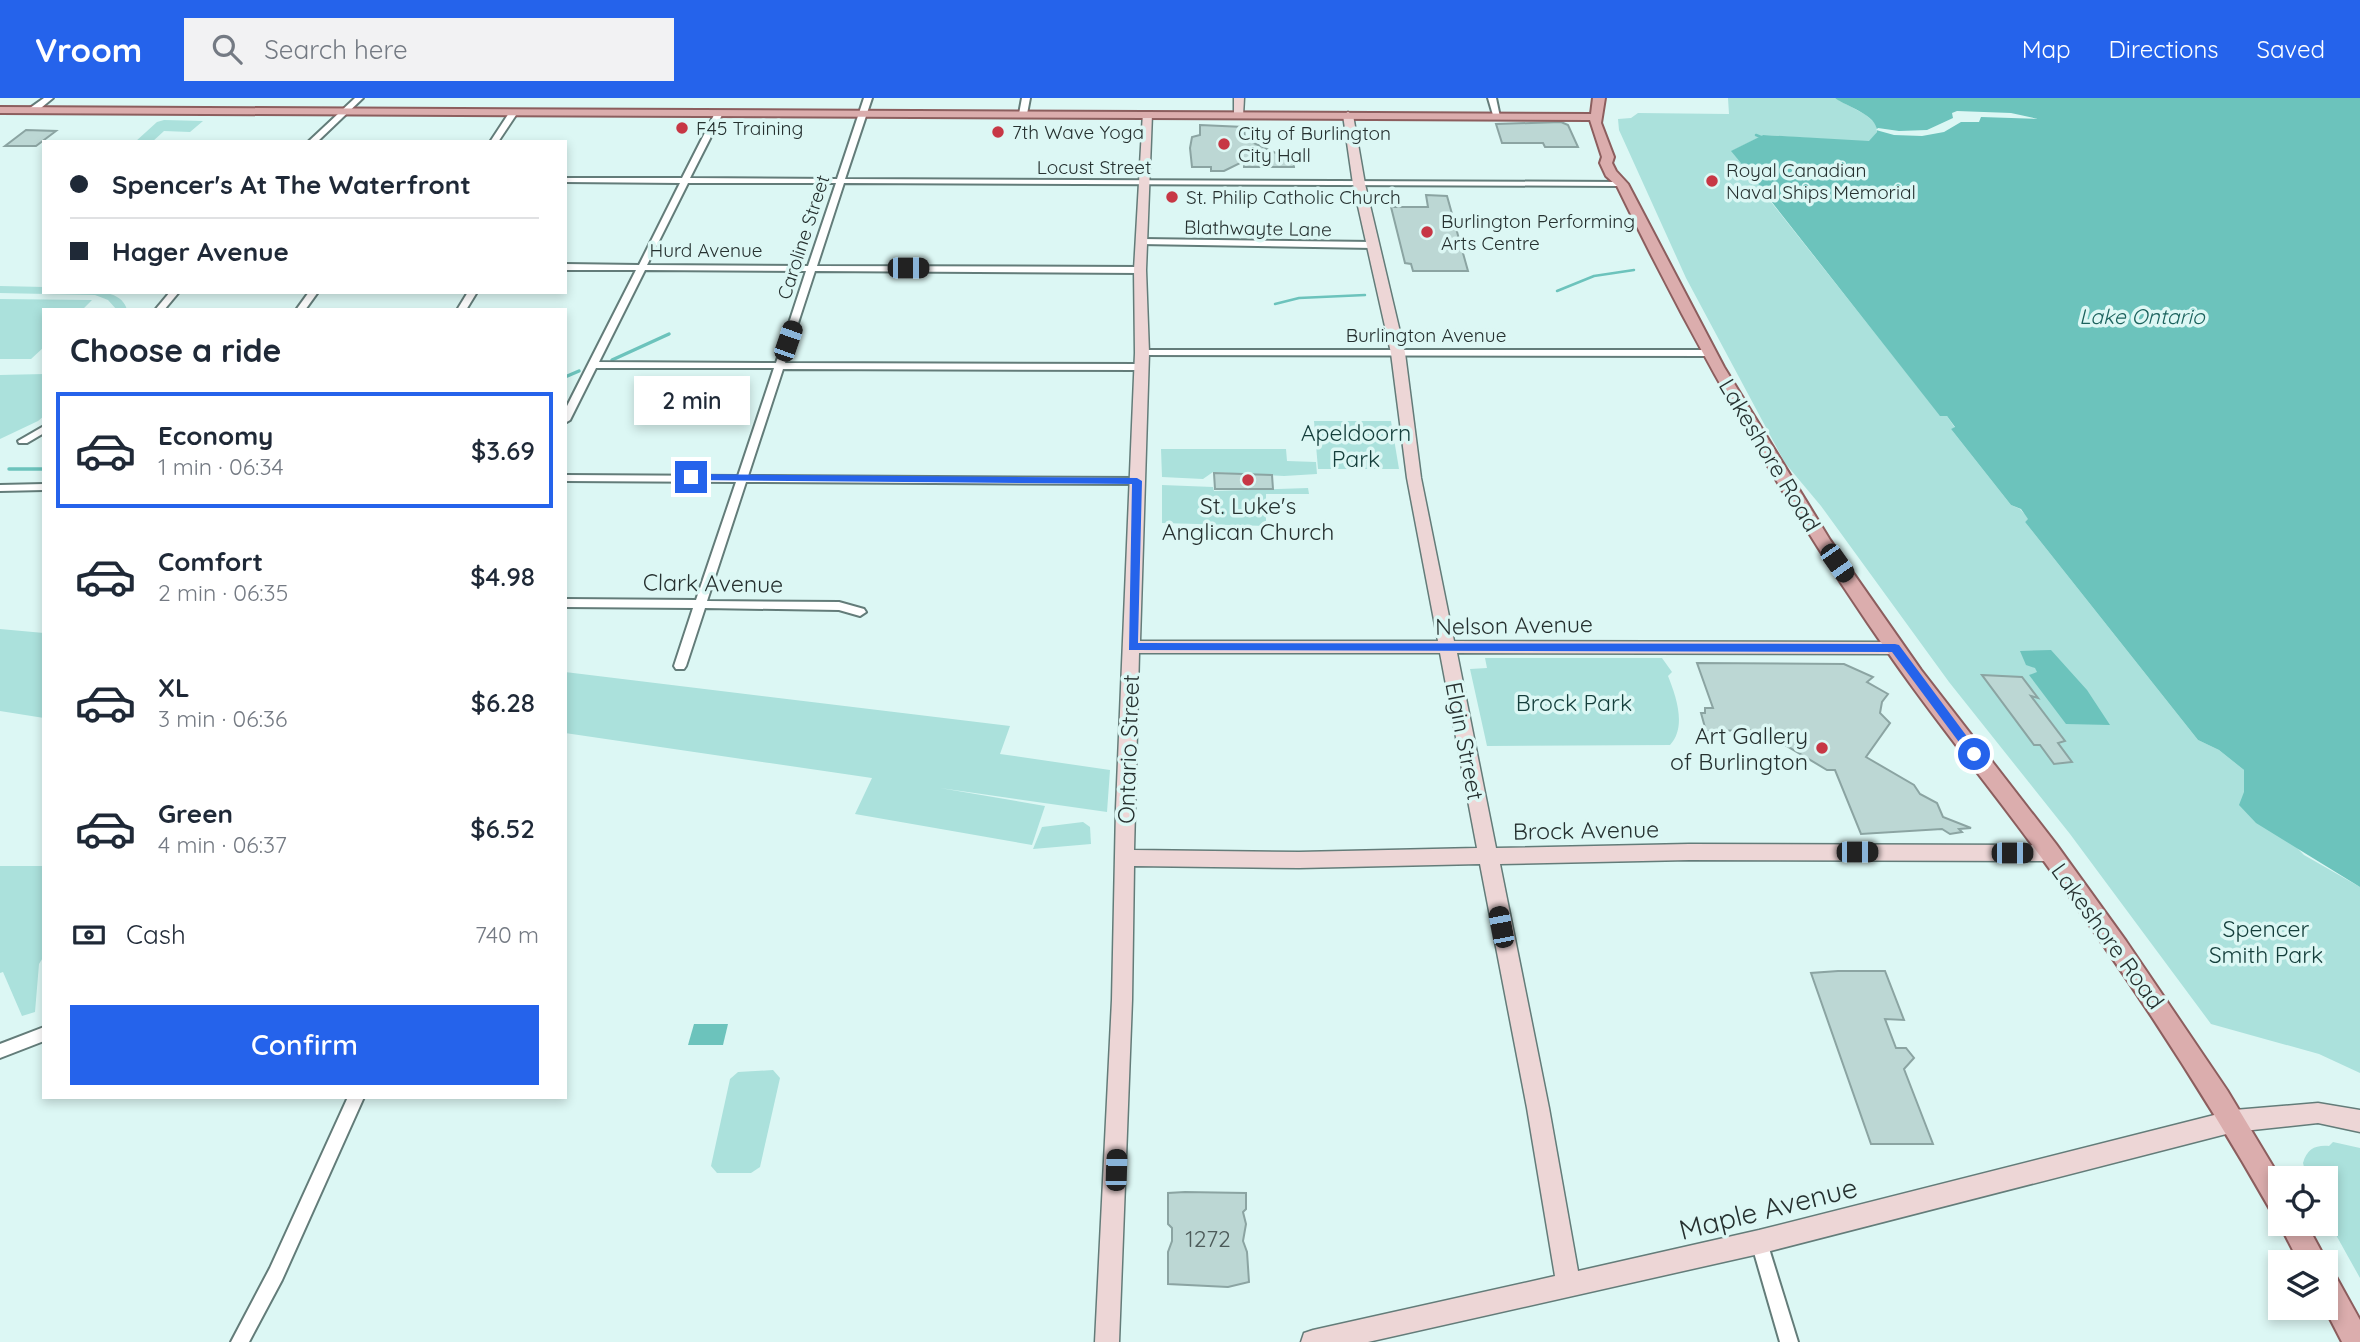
<!DOCTYPE html>
<html lang="en">
<head>
<meta charset="utf-8">
<style>
	:root { --surface:#fff; --page:#f2f2f3; --text:#1f2937; --muted:#747a83; --line:#e0e1e3; --accent:#2563eb }
	body { margin:0; font-family:Quicksand,sans-serif; background:var(--page); color:var(--text); height:100vh; display:flex; flex-direction:column; font-size:26px; white-space:nowrap }
	* { box-sizing:border-box; margin:0 }
	p { font-size:23px; color:var(--muted) }
	.icon { flex:none; width:38px; height:38px; fill:none; stroke:currentColor; stroke-width:2; stroke-linecap:round; stroke-linejoin:round }
	.map { position:relative; flex:1; overflow:hidden }
	.sheet { position:absolute; left:42px; top:210px; width:525px; height:791px; display:flex; flex-direction:column; background:var(--surface); border-radius:0px; box-shadow:0 4px 10px #0003 }
	.sheet>* { flex:none }
	.top-card { position:absolute; left:42px; top:42px; width:525px; height:154px; border-radius:0px; box-shadow:0 4px 10px #0003; display:grid; align-content:center; height:154px; padding:0 28px; background:var(--surface) }
	.fabs { position:absolute; left:2268px; top:1068px; display:grid; gap:14px }
	.fabs a { display:grid; place-items:center; width:70px; height:70px; border-radius:0px; background:var(--surface); box-shadow:0 4px 10px #0003; font-size:35px }
	.end { position:absolute; width:32px; height:32px; margin:-16px; border:9px solid #2563eb; background:#fff; box-shadow:0 0 0 4px #fff }
	.from { border-radius:50% }
	.bubble { position:absolute; height:49px; border-radius:0px; background:var(--surface); box-shadow:0 4px 10px #0003; font-size:23px; font-weight:600; line-height:49px; text-align:center }
	.car { position:absolute; width:21px; height:42px; margin:-21px -10px; border-radius:9px; box-shadow:0 0 5px 2px #0007; background:linear-gradient(#222 24%,#8ab4d8 0 40%,#222 0 76%,#8ab4d8 0 86%,#222 0) }
	.top-card b { display:flex; align-items:center; gap:24px; height:66px; font-size:26px }
	.top-card b+b { border-top:2px solid var(--line) }
	.top-card i { width:18px; height:18px; background:var(--text) }
	ul { padding:0; list-style:none }
	li { display:flex; align-items:center; gap:21px; height:116px; margin:0 14px 10px; padding:0 14px; border:4px solid transparent; border-radius:0px }
	li div { flex:1 }
	li b { display:block; font-size:26px }
	li em { font-style:normal; font-weight:600 }
	li.active { border-color:var(--accent) }
	li>.icon { width:63px; height:63px; stroke-width:1.5 }
	h2 { padding:0 28px; font-size:32px; line-height:84px }
	.pay { display:flex; align-items:center; gap:18px; height:77px; padding:0 28px; font-size:26px }
	.pay p { margin-inline-start:auto }
	.primary-button { display:flex; gap:14px; margin-top:auto; padding:14px 28px }
	.primary-button a { flex:1; height:80px; border-radius:0px; background:var(--accent); color:#fff; font-size:28px; font-weight:600; line-height:80px; text-align:center }
	header { display:flex; align-items:center; gap:42px; box-sizing:border-box; height:98px; padding:0 35px; background:var(--accent); color:#fff }
	header strong { font-size:33px }
	nav { display:flex; gap:38px; margin-inline-start:auto; font-size:24px }
	.search { width:490px; height:63px; background:var(--page); display:flex; align-items:center; gap:18px; box-sizing:border-box; padding:0 24px; border-radius:0px; color:var(--muted); font-size:26px }
	.map>svg:first-child { display:block }
	.green { fill:#abe1dc }
	.water { fill:#6cc3bc }
	.pier { fill:#dcf7f4 }
	.lines { fill:none; stroke-linecap:round; stroke-linejoin:round }
	.stream-far1 { stroke:#6cc3bc; stroke-width:2.5 }
	.stream { stroke:#6cc3bc; stroke-width:3.5 }
	.building { fill:#bcd7d4; stroke:#8ba4a2; stroke-width:2 }
	.street-casing { stroke:#637c79; stroke-width:4 }
	.secondary-casing { stroke:#637c79; stroke-width:3 }
	.primary-casing { stroke:#8c5e5e; stroke-width:4 }
	.street { fill:#fff; fill-rule:evenodd }
	.secondary { fill:#edd6d6; fill-rule:evenodd }
	.primary { fill:#dbadad; fill-rule:evenodd }
	.route { fill:#2563eb }
	.poi-dot { fill:#c73745; stroke:#dcf7f4; stroke-width:2.5 }
	.labels { text-anchor:middle; dominant-baseline:central; stroke-width:7; stroke-linejoin:round; paint-order:stroke }
	.far-poi-label { font-size:19px; fill:#263130; stroke:#dcf7f4; text-anchor:start }
	.far-street-label { font-size:19px; fill:#263130; stroke:#dcf7f4 }
	.far-water-label { font-size:21px; font-style:italic; fill:#1b625d; stroke:#dcf7f4 }
	.park-label { font-size:23px; fill:#143e3b; stroke:#dcf7f4 }
	.street-label { font-size:23px; fill:#263130; stroke:#dcf7f4 }
	.poi-label { font-size:23px; fill:#263130; stroke:#dcf7f4 }
	.near-number-label { font-size:23px; fill:#4c5a59 }
	.near-street-label { font-size:28px; fill:#263130; stroke:#dcf7f4 }
</style>
</head>
<body>
<header>
<strong>Vroom</strong>
<div class="search"><svg class="icon" aria-label="search" viewBox="0 0 24 24"><circle cx="10" cy="10" r="6"/><path d="M15 15l6 6"/></svg>Search here</div>
<nav><a>Map</a><a>Directions</a><a>Saved</a></nav>
</header>
<div class="map">
<svg width="2360" height="1244" viewBox="0 0 2360 1244">
	<rect width="100%" height="100%" fill="#dcf7f4"/>
	<g class="green">
		<polygon points="1728,0 1835,0 1866,17 1876,26 1877,34 1869,44 1763,37 1732,53 1770,95 1775,102 1771,104 1940,317 1947,318 1955,330 1951,331 2011,407 2020,411 2029,421 2025,424 2198,642 2219,652 2244,672 2244,695 2304,757 2360,789 2360,975 2319,956 2211,926 2070,736 1949,584 1821,408 1785,365 1686,180 1619,32 1618,21 1631,20 1638,15 1729,16"/>
		<polygon points="164,22 203,23 190,34 164,33 152,44 135,44 157,24"/>
		<path d="M 0,188 L 44,189 L 44,194 C 68,194 121,185 127,212 L 117,212 L 108,202 L 95,197 L 0,195 Z"/>
		<polygon points="0,201 92,202 82,212 44,212 44,249 31,261 0,261"/>
		<polygon points="44,276 44,318 38,323 0,341 0,277"/>
		<polygon points="1314,323 1391,323 1399,371 1318,371"/>
		<polygon points="1161,351 1286,351 1287,363 1316,364 1317,376 1284,378 1213,374 1203,381 1162,379"/>
		<polygon points="1162,387 1213,389 1214,393 1308,390 1309,396 1266,396 1266,428 1162,425"/>
		<polygon points="0,531 44,535 44,620 0,613"/>
		<path d="M 1485,560 L 1662,560 L 1672,574 L 1668,578 C 1676,598 1687,629 1670,647 L 1487,648 L 1470,571 L 1487,570 Z"/>
		<polygon points="565,574 1010,628 1000,656 1110,672 1107,714 940,690 1045,708 1032,747 855,716 872,680 565,635"/>
		<polygon points="1083,724 1090,729 1091,746 1033,751 1042,729"/>
		<polygon points="0,768 44,768 44,858 39,866 35,914 22,918 3,874 0,875"/>
		<polygon points="773,972 780,980 760,1069 751,1075 717,1075 711,1068 730,981 738,974"/>
		<path d="M 2333,1044 L 2360,1050 L 2360,1180 L 2326,1119 L 2326,1080 L 2307,1080 L 2303,1065 C 2307,1051 2315,1047 2329,1048 Z"/>
	</g>
	<g class="water">
		<path d="M 1835,0 L 2360,0 L 2360,789 L 2256,725 L 2239,707 L 2244,694 L 2244,672 L 2219,652 L 2198,642 L 2025,424 L 2028,421 L 2021,411 L 2011,407 L 1951,331 L 1955,329 L 1947,318 L 1940,318 L 1771,103 L 1775,102 L 1770,95 L 1765,94 L 1731,53 L 1763,37 L 1869,43 L 1877,34 C 1878,17 1847,9 1835,0 Z"/>
		<polygon points="2051,552 2087,592 2110,627 2066,626 2029,577 2037,574 2035,570 2026,567 2020,553"/>
		<polygon points="694,926 728,926 723,947 688,947"/>
	</g>
	<polygon class="pier" points="1957,13 2011,15 2038,21 1981,19 1979,24 1961,24 1944,34 1922,38 1894,37 1876,32 1878,30 1899,33 1927,32 1953,20 1952,15"/>
	<g class="lines">
		<g class="stream-far1">
			<polyline points="1756,37 1761,39"/>
			<polyline points="1557,193 1594,178 1634,172"/>
			<polyline points="1275,206 1299,200 1365,197"/>
		</g>
		<g class="stream">
			<polyline points="612,262 669,236"/>
			<polyline points="565,279 579,273"/>
			<polyline points="9,371 44,371"/>
		</g>
	</g>
	<g class="building">
		<polygon points="1561,24 1568,27 1578,49 1545,49 1543,45 1502,45 1496,26"/>
		<polygon points="1200,27 1244,29 1245,41 1278,56 1293,56 1294,69 1244,69 1244,63 1224,73 1211,73 1211,69 1192,69 1190,50 1192,39 1200,37"/>
		<polygon points="26,32 56,33 36,48 5,48"/>
		<polygon points="1426,97 1447,98 1468,173 1413,173 1411,166 1405,165 1391,109 1428,109"/>
		<polygon points="1214,375 1272,377 1273,391 1215,391"/>
		<polygon points="1697,565 1844,566 1873,579 1867,584 1888,596 1882,604 1880,615 1890,625 1866,659 1914,687 1920,696 1937,705 1943,719 1971,730 1959,731 1962,734 1950,736 1942,731 1861,736 1835,672 1827,672 1760,632 1706,633 1701,615 1705,615 1705,610 1713,610"/>
		<polygon points="1982,577 2022,579 2038,600 2031,598 2065,643 2058,645 2072,664 2054,666 2040,647 2034,647"/>
		<polygon points="1838,873 1885,873 1904,922 1885,921 1896,950 1906,950 1914,960 1904,971 1933,1046 1871,1046 1811,875"/>
		<polygon points="1185,1094 1246,1095 1246,1111 1243,1114 1246,1126 1243,1143 1247,1154 1249,1184 1228,1189 1168,1186 1168,1154 1172,1143 1172,1130 1168,1126 1168,1095"/>
	</g>
	<g class="lines">
		<defs>
			<g id="street">
				<polygon points="44,0 53,0 36,14 30,14 30,10"/>
				<polygon points="355,0 363,0 317,44 308,44"/>
				<path d="M 864,0 L 872,0 L 845,81 L 1622,84 L 1626,86 L 1622,88 L 844,85 L 817,168 L 1140,169 L 1144,172 L 1140,175 L 815,173 L 785,265 L 1140,266 L 1145,269 L 1140,272 L 783,271 L 748,378 L 1137,380 L 1142,383 L 1137,386 L 746,384 L 707,503 L 839,504 L 864,511 L 866,514 L 860,518 L 839,512 L 705,510 L 686,568 L 684,571 L 676,571 L 674,568 L 693,510 L 565,509 L 565,501 L 696,502 L 736,384 L 565,383 L 565,377 L 738,378 L 774,270 L 596,270 L 570,322 L 565,325 L 565,312 L 636,172 L 565,172 L 565,166 L 639,167 L 680,85 L 565,84 L 565,80 L 682,80 L 715,15 L 719,13 L 723,15 L 690,80 L 837,81 ZM 688,85 L 836,85 L 808,168 L 647,167 ZM 645,172 L 806,173 L 776,265 L 599,264 Z"/>
				<polygon points="1022,0 1030,0 1027,16 1023,18 1019,16"/>
				<polygon points="1488,0 1496,0 1500,19 1493,17"/>
				<polygon points="511,12 518,14 498,44 490,44"/>
				<polygon points="1143,141 1373,144 1377,147 1373,150 1140,146 1139,144"/>
				<polygon points="170,194 179,194 164,212 155,212"/>
				<polygon points="309,194 318,194 305,212 296,212"/>
				<polygon points="468,194 477,194 466,212 457,212"/>
				<polygon points="1142,252 1710,252 1715,255 1710,258 1139,257 1137,255"/>
				<polygon points="44,328 44,335 27,345 19,345 18,343"/>
				<polygon points="44,386 44,392 0,393 0,387"/>
				<polygon points="44,929 44,943 0,960 0,946"/>
				<polygon points="348,999 364,999 282,1182 249,1244 231,1244 270,1170"/>
				<polygon points="1759,1136 1765,1138 1767,1144 1798,1244 1780,1244 1751,1144 1753,1138"/>
			</g>
			<g id="secondary">
				<polygon points="1234,0 1244,0 1243,18 1234,16"/>
				<path d="M 1143,14 L 1152,16 L 1146,172 L 1149,255 L 1140,543 L 1438,543 L 1407,380 L 1391,255 L 1353,86 L 1343,17 L 1348,14 L 1353,17 L 1365,86 L 1405,255 L 1421,380 L 1454,543 L 1895,544 L 1903,550 L 1895,556 L 1457,555 L 1496,750 L 1689,746 L 2049,747 L 2056,749 L 2059,755 L 2056,761 L 2049,763 L 1689,762 L 1500,766 L 1549,1010 L 1578,1173 L 1759,1132 L 2234,1012 L 2318,1005 L 2360,1012 L 2360,1034 L 2318,1025 L 2234,1034 L 1759,1156 L 1368,1244 L 1301,1244 L 1304,1235 L 1313,1232 L 1555,1178 L 1527,1010 L 1480,766 L 1299,770 L 1134,768 L 1132,902 L 1119,1244 L 1095,1244 L 1112,902 L 1116,710 L 1135,255 L 1134,172 ZM 1139,555 L 1440,555 L 1477,750 L 1299,754 L 1134,752 Z"/>
			</g>
			<g id="primary">
				<path d="M 1593,0 L 1605,0 L 1601,25 L 1614,59 L 1612,65 L 1616,73 L 1628,86 L 1724,269 L 1830,442 L 1921,572 L 2056,746 L 2126,843 L 2227,992 L 2280,1080 L 2280,1117 L 2271,1113 C 2201,990 2124,873 2041,759 C 1993,693 1941,630 1894,563 C 1788,412 1697,253 1617,88 L 1606,78 L 1600,65 L 1602,59 L 1590,22 L 0,15 L 0,9 L 1591,16 Z"/>
				<polygon points="2280,1122 2280,1125 2306,1125 2327,1164 2326,1167 2326,1164 2299,1164 2279,1125"/>
				<polygon points="2326,1173 2335,1177 2360,1222 2360,1244 2342,1244 2324,1209"/>
			</g>
		</defs>
		<use href="#street" class="street-casing"/>
		<use href="#secondary" class="secondary-casing"/>
		<use href="#primary" class="primary-casing"/>
		<use href="#street" class="street"/>
		<use href="#secondary" class="secondary"/>
		<use href="#primary" class="primary"/>
	</g>
	<polygon class="route" points="691,376 1137,380 1142,383 1138,545 1895,546 1899,547 1980,656 1978,659 1970,659 1892,554 1129,552 1132,386 688,382 687,379"/>
	<g class="poi-dot">
		<circle cx="682" cy="30" r="7"/>
		<circle cx="998" cy="34" r="7"/>
		<circle cx="1224" cy="46" r="7"/>
		<circle cx="1712" cy="83" r="7"/>
		<circle cx="1172" cy="99" r="7"/>
		<circle cx="1427" cy="134" r="7"/>
		<circle cx="1248" cy="382" r="7"/>
		<circle cx="1822" cy="650" r="7"/>
	</g>
	<g class="labels">
		<g class="far-poi-label">
			<text x="696" y="30">F45 Training</text>
			<text x="1012" y="34">7th Wave Yoga</text>
			<text x="1238" y="35">City of Burlington<tspan x="1238" dy="22">City Hall</tspan></text>
			<text x="1726" y="72">Royal Canadian<tspan x="1726" dy="22">Naval Ships Memorial</tspan></text>
			<text x="1186" y="99">St. Philip Catholic Church</text>
			<text x="1441" y="123">Burlington Performing<tspan x="1441" dy="22">Arts Centre</tspan></text>
		</g>
		<g class="far-street-label">
			<text x="1094" y="69">Locust Street</text>
			<text transform="translate(1258 130) rotate(1)">Blathwayte Lane</text>
			<text transform="translate(803 139) rotate(-72)">Caroline Street</text>
			<text x="706" y="152">Hurd Avenue</text>
			<text x="1426" y="237">Burlington Avenue</text>
		</g>
		<g class="far-water-label">
			<text x="2142" y="218">Lake Ontario</text>
		</g>
		<g class="park-label">
			<text x="1356" y="334">Apeldoorn<tspan x="1356" dy="26">Park</tspan></text>
			<text x="1574" y="604">Brock Park</text>
			<text x="2266" y="830">Spencer<tspan x="2266" dy="26">Smith Park</tspan></text>
		</g>
		<g class="street-label">
			<text transform="translate(1770 357) rotate(59)">Lakeshore Road</text>
			<text transform="translate(713 485) rotate(1)">Clark Avenue</text>
			<text transform="translate(1514 527) rotate(-1)">Nelson Avenue</text>
			<text transform="translate(1465 643) rotate(79)">Elgin Street</text>
			<text transform="translate(1128 651) rotate(-88)">Ontario Street</text>
			<text transform="translate(1586 732) rotate(-1)">Brock Avenue</text>
			<text transform="translate(2108 838) rotate(54)">Lakeshore Road</text>
		</g>
		<g class="poi-label">
			<text x="1248" y="407">St. Luke's<tspan x="1248" dy="26">Anglican Church</tspan></text>
			<text x="1808" y="637" text-anchor="end">Art Gallery<tspan x="1808" dy="26">of Burlington</tspan></text>
		</g>
		<g class="near-number-label">
			<text x="1208" y="1140">1272</text>
		</g>
		<g class="near-street-label">
			<text transform="translate(1768 1110) rotate(-14)">Maple Avenue</text>
		</g>
	</g>
</svg>
<div class="fabs">
<a><svg class="icon" aria-label="locate" viewBox="0 0 24 24"><circle cx="12" cy="12" r="6"/><path d="M12 2v4M12 18v4M2 12h4M18 12h4"/></svg></a>
<a><svg class="icon" aria-label="layers" viewBox="0 0 24 24"><path d="M12 4l9 5-9 5-9-5zM3 14l9 5 9-5"/></svg></a>
</div>
<i class="end from" style="left:1974px;top:656px"></i>
<i class="end" style="left:691px;top:379px"></i>
<div class="bubble" style="left:634px;top:278px;width:116px">2 min</div>
<i class="car" style="left:908px;top:170px;rotate:90deg"></i>
<i class="car" style="left:788px;top:243px;rotate:19deg"></i>
<i class="car" style="left:1837px;top:465px;rotate:145deg"></i>
<i class="car" style="left:1857px;top:754px;rotate:90deg"></i>
<i class="car" style="left:2012px;top:755px;rotate:90deg"></i>
<i class="car" style="left:1501px;top:829px;rotate:349deg"></i>
<i class="car" style="left:1116px;top:1072px;rotate:2deg"></i>
<div class="top-card">
<b><i class="from"></i>Spencer's At The Waterfront</b>
<b><i></i>Hager Avenue</b>
</div>
<section class="sheet">
<h2>Choose a ride</h2>
<ul>
<li class="active"><svg class="icon" aria-label="car" viewBox="0 0 24 24"><path d="M5 17H2v-5l4-1 3-4h7l3 4 3 1v5h-3M9 17h6M6 11h13"/><circle cx="7" cy="17" r="2"/><circle cx="17" cy="17" r="2"/></svg><div><b>Economy</b><p>1 min · 06:34</p></div><em>$3.69</em></li>
<li><svg class="icon" aria-label="car" viewBox="0 0 24 24"><path d="M5 17H2v-5l4-1 3-4h7l3 4 3 1v5h-3M9 17h6M6 11h13"/><circle cx="7" cy="17" r="2"/><circle cx="17" cy="17" r="2"/></svg><div><b>Comfort</b><p>2 min · 06:35</p></div><em>$4.98</em></li>
<li><svg class="icon" aria-label="car" viewBox="0 0 24 24"><path d="M5 17H2v-5l4-1 3-4h7l3 4 3 1v5h-3M9 17h6M6 11h13"/><circle cx="7" cy="17" r="2"/><circle cx="17" cy="17" r="2"/></svg><div><b>XL</b><p>3 min · 06:36</p></div><em>$6.28</em></li>
<li><svg class="icon" aria-label="car" viewBox="0 0 24 24"><path d="M5 17H2v-5l4-1 3-4h7l3 4 3 1v5h-3M9 17h6M6 11h13"/><circle cx="7" cy="17" r="2"/><circle cx="17" cy="17" r="2"/></svg><div><b>Green</b><p>4 min · 06:37</p></div><em>$6.52</em></li>
</ul>
<div class="pay"><svg class="icon" aria-label="cash" viewBox="0 0 24 24"><path d="M3 7h18v10H3z"/><circle cx="12" cy="12" r="2"/></svg>Cash<p>740 m</p></div>
<div class="primary-button"><a>Confirm</a></div>
</section>
</div>
</body>
</html>
